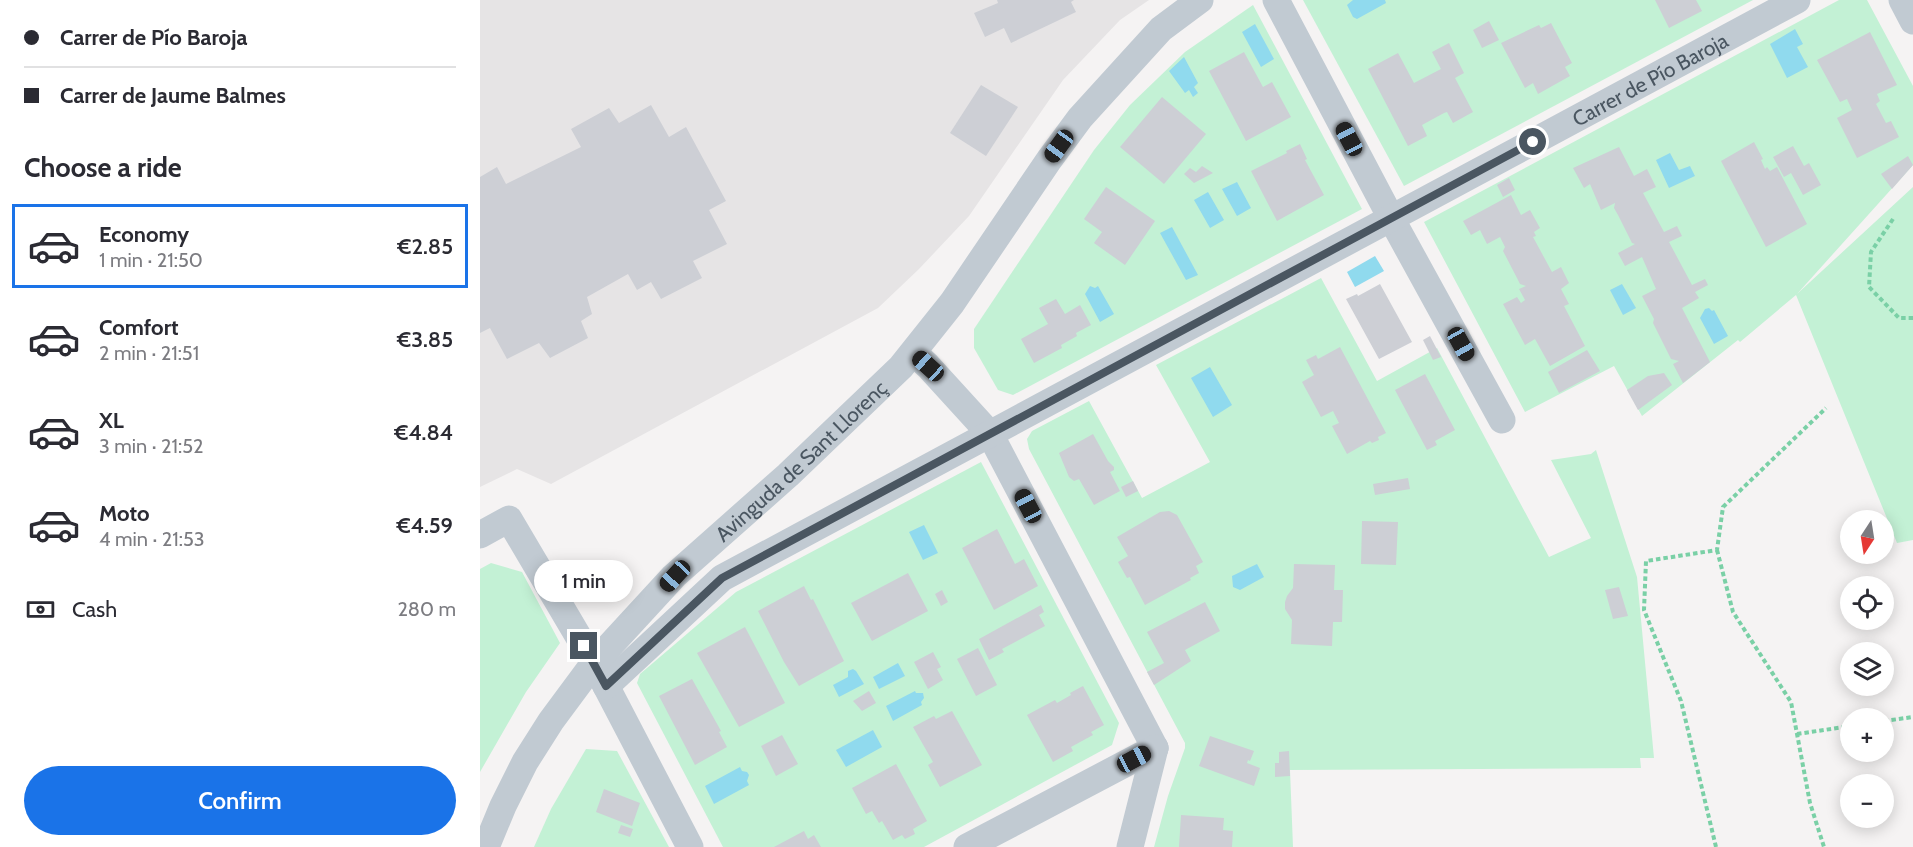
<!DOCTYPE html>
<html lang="en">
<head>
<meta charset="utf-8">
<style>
	:root { --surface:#fff; --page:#f2f2f3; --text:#2b2b33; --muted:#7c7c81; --line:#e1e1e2; --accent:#1a73e8 }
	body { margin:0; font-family:Cabin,sans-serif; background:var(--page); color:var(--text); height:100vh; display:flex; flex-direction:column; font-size:22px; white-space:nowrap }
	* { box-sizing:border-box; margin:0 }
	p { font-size:20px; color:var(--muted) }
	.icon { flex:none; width:33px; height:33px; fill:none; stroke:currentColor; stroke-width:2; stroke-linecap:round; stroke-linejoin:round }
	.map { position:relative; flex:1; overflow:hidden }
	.details { display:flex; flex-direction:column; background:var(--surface); width:480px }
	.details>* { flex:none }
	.hud { display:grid; align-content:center; height:132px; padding:0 24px; background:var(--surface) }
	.needle { width:39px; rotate:192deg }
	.controls { position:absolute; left:1360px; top:510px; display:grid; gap:12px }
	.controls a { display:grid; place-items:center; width:54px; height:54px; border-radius:50%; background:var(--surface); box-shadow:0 3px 15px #0003; font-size:30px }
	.end { position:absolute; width:27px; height:27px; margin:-14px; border:8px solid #4a5661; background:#fff; box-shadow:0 0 0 3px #fff }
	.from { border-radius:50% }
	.bubble { position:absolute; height:42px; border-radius:21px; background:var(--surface); box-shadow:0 3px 15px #0003; font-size:20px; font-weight:600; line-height:42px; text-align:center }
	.car { position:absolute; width:18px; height:36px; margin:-18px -9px; border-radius:8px; box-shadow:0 0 4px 2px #0007; background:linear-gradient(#222 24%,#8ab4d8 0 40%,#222 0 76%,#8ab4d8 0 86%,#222 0) }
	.hud b { display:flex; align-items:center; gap:21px; height:57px; font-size:22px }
	.hud b+b { border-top:2px solid var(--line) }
	.hud i { width:15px; height:15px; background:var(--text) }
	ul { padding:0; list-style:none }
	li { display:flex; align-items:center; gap:18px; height:84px; margin:0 12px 9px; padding:0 12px; border:3px solid transparent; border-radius:0px }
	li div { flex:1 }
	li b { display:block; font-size:22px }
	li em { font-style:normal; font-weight:600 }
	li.current { border-color:var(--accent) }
	li>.icon { width:54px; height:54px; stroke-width:1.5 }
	h2 { padding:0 24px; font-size:27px; line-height:72px }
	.pay { display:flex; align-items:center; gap:15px; height:66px; padding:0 24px; font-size:22px }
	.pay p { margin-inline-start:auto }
	.primary-button { display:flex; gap:12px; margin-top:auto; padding:12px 24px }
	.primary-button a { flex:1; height:69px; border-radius:36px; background:var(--accent); color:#fff; font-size:24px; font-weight:600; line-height:69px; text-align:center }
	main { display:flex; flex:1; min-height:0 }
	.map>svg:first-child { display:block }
	.education { fill:#e6e4e5 }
	.green { fill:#c3f1d5 }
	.water { fill:#90daee }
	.building { fill:#cdcfd5 }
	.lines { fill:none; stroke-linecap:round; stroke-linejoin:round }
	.path { stroke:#7ad0a6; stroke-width:4; stroke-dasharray:4.5 3; stroke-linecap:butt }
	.minor { stroke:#c1cad2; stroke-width:27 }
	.route { stroke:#4a5661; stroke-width:8 }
	.labels { text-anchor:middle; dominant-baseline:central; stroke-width:4.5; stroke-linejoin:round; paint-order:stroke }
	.street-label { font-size:21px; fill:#4a5661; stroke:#fff }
</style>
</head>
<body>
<main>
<section class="details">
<div class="hud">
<b><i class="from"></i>Carrer de Pío Baroja</b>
<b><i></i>Carrer de Jaume Balmes</b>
</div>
<h2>Choose a ride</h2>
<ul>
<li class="current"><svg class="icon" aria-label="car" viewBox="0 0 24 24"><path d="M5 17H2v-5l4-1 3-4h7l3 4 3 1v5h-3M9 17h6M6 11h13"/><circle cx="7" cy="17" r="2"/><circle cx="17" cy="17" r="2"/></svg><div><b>Economy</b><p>1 min · 21:50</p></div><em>€2.85</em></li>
<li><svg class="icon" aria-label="car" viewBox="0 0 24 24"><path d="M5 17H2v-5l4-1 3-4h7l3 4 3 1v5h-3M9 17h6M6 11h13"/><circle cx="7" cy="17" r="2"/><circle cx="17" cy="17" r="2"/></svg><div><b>Comfort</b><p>2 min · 21:51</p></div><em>€3.85</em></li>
<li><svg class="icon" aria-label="car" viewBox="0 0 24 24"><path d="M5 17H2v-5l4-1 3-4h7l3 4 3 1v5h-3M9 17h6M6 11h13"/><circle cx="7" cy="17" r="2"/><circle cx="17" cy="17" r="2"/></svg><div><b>XL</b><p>3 min · 21:52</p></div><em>€4.84</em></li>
<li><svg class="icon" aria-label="car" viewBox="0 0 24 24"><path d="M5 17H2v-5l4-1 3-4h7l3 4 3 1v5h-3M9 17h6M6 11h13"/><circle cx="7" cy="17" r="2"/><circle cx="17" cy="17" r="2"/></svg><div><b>Moto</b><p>4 min · 21:53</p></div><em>€4.59</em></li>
</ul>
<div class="pay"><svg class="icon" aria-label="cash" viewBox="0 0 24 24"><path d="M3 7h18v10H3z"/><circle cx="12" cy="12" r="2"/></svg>Cash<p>280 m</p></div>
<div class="primary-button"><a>Confirm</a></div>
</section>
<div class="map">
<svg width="1433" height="847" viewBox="0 0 1433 847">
	<rect width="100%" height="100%" fill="#f5f3f3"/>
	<polygon class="education" points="0,0 669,0 640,20 583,80 489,216 439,269 398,308 71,484 37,469 0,487"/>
	<g class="green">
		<polygon points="823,0 1273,0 924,186"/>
		<polygon points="1359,0 1387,0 1433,86 1433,165 1317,294 1433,187 1433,540 1417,543 1316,295 1260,342 1258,340 1162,416 1134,366 1045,412 944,222"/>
		<polygon points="773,5 882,209 533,395 518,390 494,348 494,329 614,150 650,105 705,52"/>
		<polygon points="841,278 897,381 957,348 1069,557 1111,538 1071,460 1111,454 1116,450 1157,577 1174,758 1160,758 1161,768 810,770 813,847 674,847 688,796 705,748 705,743 549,449 547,439 552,431 609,401 662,498 730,462 676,365"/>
		<polygon points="501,462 639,723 632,745 444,847 243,847 157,683 160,674 256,592"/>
		<polygon points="11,563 42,572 80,643 46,692 0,772 0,569"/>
		<polygon points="106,749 137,751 189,847 54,847 71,809"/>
	</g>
	<g class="water">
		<polygon points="873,0 905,0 906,3 877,19 873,17 867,5"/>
		<polygon points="775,24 794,59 781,67 762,32"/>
		<polygon points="1315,29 1323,44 1317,47 1328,67 1307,78 1290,44"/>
		<polygon points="704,57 718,83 714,87 718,93 713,97 709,90 705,93 689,71"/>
		<polygon points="1190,153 1199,170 1210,166 1215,176 1189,188 1176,160"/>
		<polygon points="757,182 771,208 757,216 742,189"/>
		<polygon points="728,192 744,220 730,228 714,200"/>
		<polygon points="692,227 718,275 706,280 680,233"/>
		<polygon points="895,256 904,271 875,287 867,272"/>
		<polygon points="1142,284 1156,308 1143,315 1130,290"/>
		<polygon points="610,286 615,288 618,286 634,314 620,322 605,294"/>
		<polygon points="1229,308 1232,311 1234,310 1248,336 1234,344 1220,318 1225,309"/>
		<polygon points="730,367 752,405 733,417 711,378"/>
		<polygon points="444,525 458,553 443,560 429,532"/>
		<polygon points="777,564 784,577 760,590 753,587 752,576"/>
		<polygon points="418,663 425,676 399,689 393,677"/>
		<polygon points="373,669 376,671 384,684 359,697 353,685 368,677 368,671"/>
		<polygon points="435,691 436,693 443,693 444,698 441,702 442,705 413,721 406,706"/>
		<polygon points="393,730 402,747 366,767 356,750"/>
		<polygon points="260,767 262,771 267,772 269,775 267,781 269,785 234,804 225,786"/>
	</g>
	<g class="building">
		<polygon points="517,0 594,0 591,2 596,12 531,43 524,28 505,37 494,13 518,3"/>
		<polygon points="1175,0 1216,0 1222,11 1189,28"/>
		<polygon points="1009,21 1019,40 1002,48 993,30"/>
		<polygon points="1071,23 1092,63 1085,67 1090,76 1058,94 1053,83 1045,88 1021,43 1059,25 1061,28"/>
		<polygon points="1390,32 1417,85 1397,94 1400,101 1396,104 1406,123 1411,121 1419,137 1377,158 1357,118 1372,110 1367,99 1360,102 1337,60"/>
		<polygon points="969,43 984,73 975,78 993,112 973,123 967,112 964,113 942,125 947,136 928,146 888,69 918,53 934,83 961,69 952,52"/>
		<polygon points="764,52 783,87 792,82 811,117 766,141 729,71"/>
		<polygon points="501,85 538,107 506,156 470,133"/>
		<polygon points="682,97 726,134 684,184 640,147"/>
		<polygon points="171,105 189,137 206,127 246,201 229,210 247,244 213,261 222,278 181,299 171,282 157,290 148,274 107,297 112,314 101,321 108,338 70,358 59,343 27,359 10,328 0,333 0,177 17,167 26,184 101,147 91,129 129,108 139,123"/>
		<polygon points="1274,142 1283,159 1281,160 1285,169 1287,167 1290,171 1297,167 1327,224 1286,247 1241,161"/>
		<polygon points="820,144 827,159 825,160 844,195 797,221 771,171 807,153 806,151"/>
		<polygon points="1313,146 1324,166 1329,163 1341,185 1323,195 1311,173 1304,177 1293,157"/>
		<polygon points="1139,147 1154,176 1167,169 1176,187 1163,193 1184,232 1197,226 1202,236 1189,242 1212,285 1225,279 1228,285 1215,292 1219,298 1202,308 1230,362 1203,383 1193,364 1199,361 1191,359 1173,323 1174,319 1162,296 1176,289 1162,257 1145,266 1138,253 1155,244 1152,243 1138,215 1134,208 1135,203 1121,210 1110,184 1104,188 1093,168"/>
		<polygon points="1428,156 1433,165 1412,189 1401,174"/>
		<polygon points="722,166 733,173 714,183 704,174 710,168 716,172"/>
		<polygon points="1029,178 1035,190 1023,197 1017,185"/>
		<polygon points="626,187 675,221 645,265 614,243 622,232 604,219"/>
		<polygon points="1031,195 1041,215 1050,210 1060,228 1054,232 1056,236 1053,237 1072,272 1081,267 1089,283 1081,289 1089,304 1084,306 1105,346 1070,366 1055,339 1045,345 1023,304 1037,297 1041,303 1045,300 1039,289 1046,286 1040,284 1037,278 1023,251 1025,247 1020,237 1007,244 1000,230 991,235 983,221"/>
		<polygon points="900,284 932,342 899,359 866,299 877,294 878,296"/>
		<polygon points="576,299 585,314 600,305 611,325 596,333 597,336 581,345 582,348 554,363 541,339 568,324 559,308"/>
		<polygon points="950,336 961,357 953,360 943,340"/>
		<polygon points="860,347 906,433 898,437 899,440 892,443 890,441 867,454 852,426 859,423 853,411 841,417 822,382 834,375 826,360 836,355 838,359"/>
		<polygon points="1107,350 1120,371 1079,393 1068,372"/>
		<polygon points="1184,373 1192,385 1158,410 1147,390 1168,376"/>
		<polygon points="945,374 975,430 955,441 957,445 947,450 915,390"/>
		<polygon points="613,434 628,461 634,467 634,470 630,472 640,491 614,505 599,479 594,481 589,477 579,453"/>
		<polygon points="928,478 930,489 895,495 893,484"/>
		<polygon points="653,481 658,491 646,497 641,487"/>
		<polygon points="689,511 697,515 723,562 716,566 719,573 710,578 711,580 665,605 650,577 647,578 638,562 648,556 637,537 680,512"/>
		<polygon points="882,521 918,522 916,565 881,564"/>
		<polygon points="517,529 535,564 544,559 558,586 514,610 482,548"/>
		<polygon points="814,564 855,565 854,590 863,590 862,622 853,622 852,646 811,644 812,620 805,609 805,602 807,596 813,588"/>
		<polygon points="428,573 448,611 392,641 371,603"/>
		<polygon points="324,586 331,600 333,599 364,661 319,686 304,662 278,611"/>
		<polygon points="1139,587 1148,616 1133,619 1125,590"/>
		<polygon points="462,590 468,602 461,606 455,594"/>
		<polygon points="725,602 740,631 705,650 711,661 674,685 667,672 684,663 667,632"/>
		<polygon points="561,605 564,612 559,615 565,626 522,649 524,652 509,660 499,639"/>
		<polygon points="265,627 305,703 259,727 217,653"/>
		<polygon points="498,648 517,685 496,696 477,659"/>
		<polygon points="453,652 461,667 457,669 463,680 448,689 434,662"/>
		<polygon points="212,679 241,731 239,732 247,747 215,765 179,696"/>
		<polygon points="603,686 624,725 611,732 613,735 591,747 593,751 573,762 547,715 575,700 577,703 591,695 590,693"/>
		<polygon points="389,691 396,703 382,711 373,701"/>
		<polygon points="472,711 502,765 460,787 448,765 453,762 433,727 454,716 456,719"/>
		<polygon points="302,735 318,764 296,776 281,746"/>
		<polygon points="730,736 774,751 770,761 768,760 767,763 780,768 774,786 719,766"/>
		<polygon points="809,751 810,776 795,777 795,763 799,763 799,752"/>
		<polygon points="416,764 447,821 433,829 435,834 425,839 422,835 413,840 402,821 399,823 392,811 386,814 372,788"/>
		<polygon points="124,789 160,803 152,826 116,812"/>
		<polygon points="701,815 744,818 743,830 753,831 752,847 699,847"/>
		<polygon points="141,825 153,829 150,837 138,833"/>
		<polygon points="324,831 328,839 334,835 341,847 294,847"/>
	</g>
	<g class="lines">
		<g class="path">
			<polyline points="1413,219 1391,252 1389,287 1419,318 1433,318"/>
			<polyline points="1237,550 1253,612 1311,702 1330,803 1344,847"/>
			<polyline points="1404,721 1433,717"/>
			<polyline points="1317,734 1371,726"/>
			<polyline points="1236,847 1201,701 1164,610 1166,561 1237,550 1243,507 1346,408"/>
		</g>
		<g class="minor">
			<polyline points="796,0 911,218 1022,420"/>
			<polyline points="1422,0 1433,21"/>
			<polyline points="434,353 448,366 510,434 675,748"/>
			<polyline points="0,535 29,519 114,663 210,847"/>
			<path id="s1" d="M 126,686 L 242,578 L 1317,0"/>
			<path id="s2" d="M 6,847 L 23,806 L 45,762 L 71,721 L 114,663 L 194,576 L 308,475 L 421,367 L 472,303 L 569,160 L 600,118 L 681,29 L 720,0"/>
			<polyline points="487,847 675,748"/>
			<polyline points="650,847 675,748"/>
		</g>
	</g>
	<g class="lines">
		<polyline class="route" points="104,646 126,686 242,578 1053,142"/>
	</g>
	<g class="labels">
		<g class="street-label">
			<text stroke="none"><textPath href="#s1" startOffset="1212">Carrer de Pío Baroja</textPath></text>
			<text stroke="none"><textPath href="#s2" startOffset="504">Avinguda de Sant Llorenç</textPath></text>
		</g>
	</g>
</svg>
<div class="controls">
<a><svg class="needle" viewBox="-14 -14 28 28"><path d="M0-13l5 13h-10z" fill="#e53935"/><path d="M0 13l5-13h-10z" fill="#7c7c81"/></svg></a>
<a><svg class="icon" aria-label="locate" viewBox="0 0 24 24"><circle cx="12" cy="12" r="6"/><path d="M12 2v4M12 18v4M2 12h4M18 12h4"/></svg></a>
<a><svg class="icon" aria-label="layers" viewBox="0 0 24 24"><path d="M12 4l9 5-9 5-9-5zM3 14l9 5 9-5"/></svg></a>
<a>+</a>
<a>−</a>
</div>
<i class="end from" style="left:1053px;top:142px"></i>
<i class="end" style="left:104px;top:646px"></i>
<div class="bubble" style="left:54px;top:560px;width:99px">1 min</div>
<i class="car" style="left:869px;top:139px;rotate:332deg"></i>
<i class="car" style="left:579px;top:146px;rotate:216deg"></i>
<i class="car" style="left:981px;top:344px;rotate:151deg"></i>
<i class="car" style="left:448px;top:366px;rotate:312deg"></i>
<i class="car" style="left:548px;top:506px;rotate:332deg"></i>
<i class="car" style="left:195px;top:576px;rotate:223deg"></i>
<i class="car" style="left:654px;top:759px;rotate:62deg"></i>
</div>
</main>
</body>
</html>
